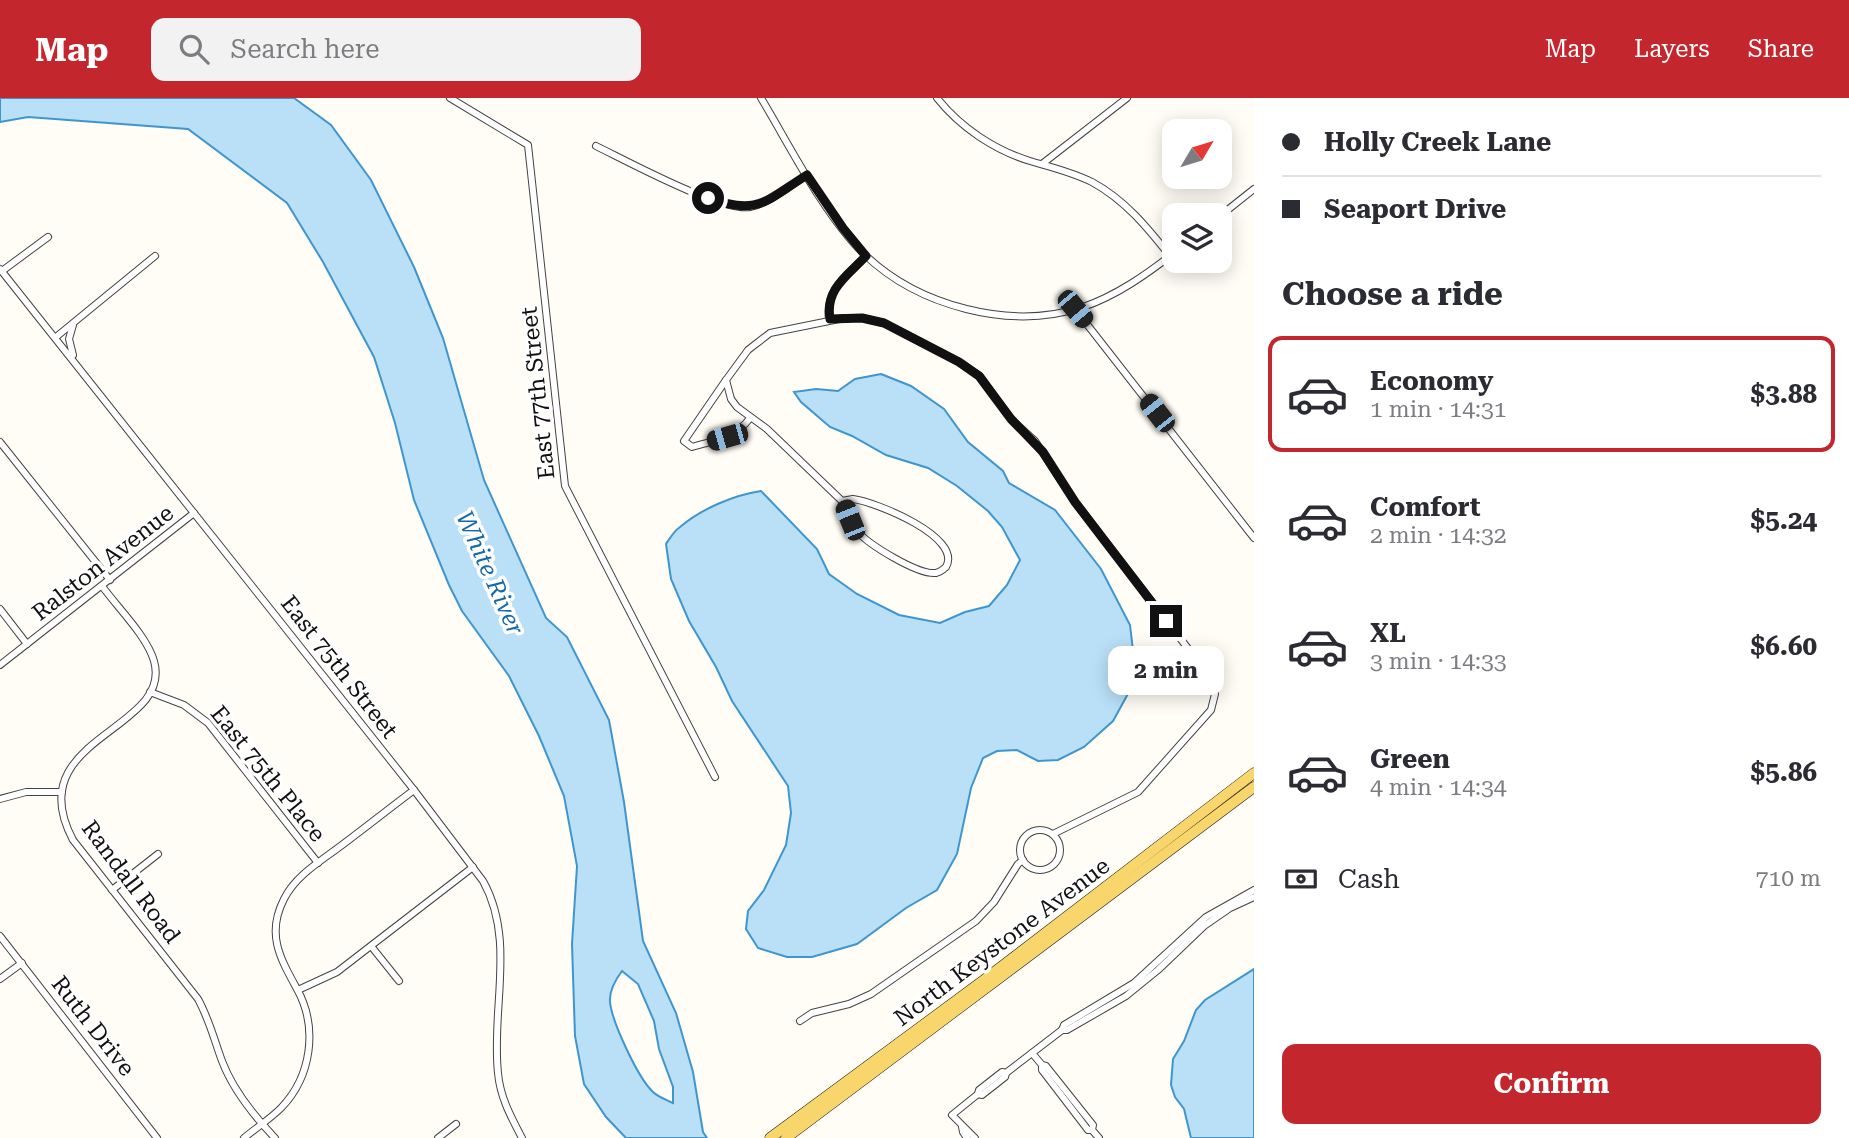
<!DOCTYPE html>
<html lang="en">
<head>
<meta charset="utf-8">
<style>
	:root { --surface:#fff; --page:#f2f2f3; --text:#2b2b33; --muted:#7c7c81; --line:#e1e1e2; --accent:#c4262e }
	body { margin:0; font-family:"Roboto Serif",serif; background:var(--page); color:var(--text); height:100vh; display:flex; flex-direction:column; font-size:26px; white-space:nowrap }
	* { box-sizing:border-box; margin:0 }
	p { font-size:23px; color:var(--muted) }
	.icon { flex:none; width:38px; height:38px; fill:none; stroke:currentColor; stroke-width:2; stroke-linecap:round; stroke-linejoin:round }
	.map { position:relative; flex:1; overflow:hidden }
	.drawer { display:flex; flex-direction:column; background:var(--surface); width:595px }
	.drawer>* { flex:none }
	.top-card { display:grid; align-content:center; height:154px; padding:0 28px; background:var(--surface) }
	.needle { width:46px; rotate:52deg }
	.fabs { position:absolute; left:1162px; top:21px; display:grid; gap:14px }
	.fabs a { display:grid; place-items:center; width:70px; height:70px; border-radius:14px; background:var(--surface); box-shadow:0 4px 18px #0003; font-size:35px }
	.end { position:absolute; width:32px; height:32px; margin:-16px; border:9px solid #111; background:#fff; box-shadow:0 0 0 4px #fff }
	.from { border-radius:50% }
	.bubble { position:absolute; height:49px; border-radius:14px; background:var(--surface); box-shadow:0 4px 18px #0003; font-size:23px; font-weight:700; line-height:49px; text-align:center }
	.car { position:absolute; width:21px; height:42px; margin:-21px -10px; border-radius:9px; box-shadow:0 0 5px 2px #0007; background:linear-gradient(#222 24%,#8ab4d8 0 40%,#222 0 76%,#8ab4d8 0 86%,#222 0) }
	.top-card b { display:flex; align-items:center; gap:24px; height:66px; font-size:26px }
	.top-card b+b { border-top:2px solid var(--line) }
	.top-card i { width:18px; height:18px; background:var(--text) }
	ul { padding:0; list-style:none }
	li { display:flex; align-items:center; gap:21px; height:116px; margin:0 14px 10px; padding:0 14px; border:4px solid transparent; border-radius:14px }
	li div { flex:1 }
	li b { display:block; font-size:26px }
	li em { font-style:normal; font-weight:700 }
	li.active { border-color:var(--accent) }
	li>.icon { width:63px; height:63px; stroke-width:1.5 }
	h2 { padding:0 28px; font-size:32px; line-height:84px }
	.pay { display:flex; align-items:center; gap:18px; height:77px; padding:0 28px; font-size:26px }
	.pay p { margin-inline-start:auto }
	.button { display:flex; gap:14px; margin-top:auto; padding:14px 28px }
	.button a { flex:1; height:80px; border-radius:14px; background:var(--accent); color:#fff; font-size:28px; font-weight:700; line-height:80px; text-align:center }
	header { display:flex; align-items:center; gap:42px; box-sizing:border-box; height:98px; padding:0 35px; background:var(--accent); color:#fff }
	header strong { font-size:33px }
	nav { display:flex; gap:38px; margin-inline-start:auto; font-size:24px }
	.search { width:490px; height:63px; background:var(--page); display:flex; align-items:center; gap:18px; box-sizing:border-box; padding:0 24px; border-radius:14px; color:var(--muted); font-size:26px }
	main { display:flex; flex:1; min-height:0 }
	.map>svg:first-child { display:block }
	.water { fill:#b9e0f7; stroke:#3f96cf; stroke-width:2; fill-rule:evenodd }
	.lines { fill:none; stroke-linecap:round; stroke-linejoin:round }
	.street-casing { stroke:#444; stroke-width:8 }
	.primary-casing { stroke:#222; stroke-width:11 }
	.street { stroke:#fff; stroke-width:6 }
	.primary { stroke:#f9d66b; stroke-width:10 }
	.route { stroke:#111; stroke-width:9 }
	.labels { text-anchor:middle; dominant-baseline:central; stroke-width:7; stroke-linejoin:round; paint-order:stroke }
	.street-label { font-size:23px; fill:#111; stroke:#fff }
	.water-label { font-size:24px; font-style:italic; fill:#1768a6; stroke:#fff }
</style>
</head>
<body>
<header>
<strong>Map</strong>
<div class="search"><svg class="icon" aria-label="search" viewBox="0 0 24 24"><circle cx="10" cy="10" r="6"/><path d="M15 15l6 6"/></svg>Search here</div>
<nav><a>Map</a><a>Layers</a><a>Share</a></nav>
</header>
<main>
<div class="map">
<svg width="1254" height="1040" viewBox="0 0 1254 1040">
	<rect width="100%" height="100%" fill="#fffdf5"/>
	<g class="water">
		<path d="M 0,0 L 294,0 L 331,27 L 371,82 L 414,169 L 443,240 L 484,382 L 546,520 L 567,539 L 609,622 L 624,704 L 643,843 L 676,915 L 693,974 L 703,1034 L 707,1040 L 626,1040 L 606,1019 L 584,986 L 575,938 L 572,846 L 577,768 L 564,698 L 539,638 L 509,578 L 462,513 L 449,487 L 414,402 L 395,325 L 374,259 L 323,164 L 287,105 L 188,31 L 28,19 L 0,24 ZM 622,873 L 638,886 L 654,923 L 659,951 L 673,989 L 673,1005 C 667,1002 658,999 653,994 C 638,980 612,924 610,904 C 609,893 616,881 622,873 Z"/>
		<path d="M 881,276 L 911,288 L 944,311 L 968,344 L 1003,373 L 1009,385 L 1055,412 L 1101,471 L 1130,527 L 1134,561 L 1129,594 L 1113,623 L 1084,649 L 1058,662 L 1038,663 L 1017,652 L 997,653 L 983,660 L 971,690 L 957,756 L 937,792 L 906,810 L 857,846 L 812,859 L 787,859 L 758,850 L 746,831 L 748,813 L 764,792 L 786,747 L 791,715 L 788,688 L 732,603 L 716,569 L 689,523 L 671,481 L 666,446 C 670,440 674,433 680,429 C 701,411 734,397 761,393 L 817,451 L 829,476 L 857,496 L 899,517 L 940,525 L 965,514 L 989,508 L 1007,487 L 1020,462 L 1002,429 L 988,413 L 957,388 L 928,370 L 886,357 L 852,338 L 830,329 L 801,304 L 794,294 L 816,291 L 838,293 L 855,281 Z"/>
		<polygon points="1254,871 1254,1040 1191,1040 1184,1011 1175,999 1171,987 1173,961 1184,943 1196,912 1205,902"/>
	</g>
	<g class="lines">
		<defs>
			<g id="street">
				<polyline points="450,0 528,47 565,388 715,679"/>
				<path d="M 761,0 C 790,48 824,117 864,156 C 918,208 1010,233 1083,209 C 1116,198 1147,176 1174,155"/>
				<path d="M 937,0 C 960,29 994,52 1030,63 C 1051,69 1072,74 1092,84 C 1125,102 1147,129 1170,158"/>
				<path d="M 596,48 C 627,63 721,114 750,109 C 770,105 790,88 807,77"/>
				<polyline points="1042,66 1127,0"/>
				<polyline points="1220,118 1254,91"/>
				<path d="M 0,171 L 414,692 L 483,783 C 516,842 491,911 498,975 C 500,999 511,1019 522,1040"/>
				<polyline points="2,173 48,139"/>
				<polyline points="1075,211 1254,440"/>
				<path d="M 829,221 C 825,191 847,178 866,158"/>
				<polyline points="56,239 155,158"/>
				<polyline points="73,257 69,241 73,227"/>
				<path d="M 726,282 L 684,343 L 692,349 C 715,342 735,341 750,320"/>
				<polyline points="0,344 110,482"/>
				<path d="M 853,401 C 876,404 963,439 946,469 C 942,472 941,474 936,475 C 918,477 869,447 857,433 C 849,425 846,413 842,403 Z"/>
				<polyline points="842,403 767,331 737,309 731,301 726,282 748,252 770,235 844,220 862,220 884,225 959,264 980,278 1011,321 1035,343 1075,404 1210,579 1215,596 1211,612 1138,694 1053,736"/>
				<path d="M 102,488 C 117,509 147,538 154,563 C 174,633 18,639 73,742 L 198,901 C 209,921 214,941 222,963 C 233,992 253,1017 275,1040"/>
				<polyline points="0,511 27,546"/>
				<polyline points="0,567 194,415"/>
				<polyline points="150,594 184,607 208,625 318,765"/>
				<polyline points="0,701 26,694 62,694"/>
				<circle cx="1040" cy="752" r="20"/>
				<polyline points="112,792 158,756"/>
				<polyline points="0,838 157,1040"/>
				<polyline points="371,848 399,883"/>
				<polyline points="0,881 22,865"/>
				<polyline points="298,892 337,874 473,769"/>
				<polyline points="800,923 812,915 849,906 871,896 976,823 994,804 1018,766 1023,762"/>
				<polyline points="1062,932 1067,932 1126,898 1158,872 1204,828 1230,810 1254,799"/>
				<polyline points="1032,955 1042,967 1046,968 1093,1027 1092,1032 1099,1040"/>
				<polyline points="1042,967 1042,972 1088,1032 1092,1032"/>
				<polyline points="978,996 982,997 1005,979 1006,975"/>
				<polyline points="962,1029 963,1034 967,1040"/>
				<path d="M 244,1040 C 256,1030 270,1021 281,1010 C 312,978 318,929 297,891 C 280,860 266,836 284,801 C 296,777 321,763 342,747 C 366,729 390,710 414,692"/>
				<polyline points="438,1040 456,1026"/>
				<polyline points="975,1040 952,1017 978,996 979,992 1002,974 1006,975 1062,932 1064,927 1134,885 1206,819 1254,792"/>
			</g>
			<g id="primary">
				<polyline points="770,1040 984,882 1254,675"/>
				<polyline points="786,1040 1254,689"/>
			</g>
		</defs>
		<use href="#street" class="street-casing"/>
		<use href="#primary" class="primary-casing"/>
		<use href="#street" class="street"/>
		<use href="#primary" class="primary"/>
	</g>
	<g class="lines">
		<path class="route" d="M 708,100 C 758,118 765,103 807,77 L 843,130 L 866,158 C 847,178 825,191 830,221 L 862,220 L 884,225 L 959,264 L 979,278 L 1011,321 L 1043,354 L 1075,404 L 1166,523"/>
	</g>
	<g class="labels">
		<g class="street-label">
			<text transform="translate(538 295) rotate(-96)">East 77th Street</text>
			<text transform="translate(103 465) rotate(-38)">Ralston Avenue</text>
			<text transform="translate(339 569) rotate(52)">East 75th Street</text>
			<text transform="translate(268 676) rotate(51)">East 75th Place</text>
			<text transform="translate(131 784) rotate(53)">Randall Road</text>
			<text transform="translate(1002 844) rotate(-37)">North Keystone Avenue</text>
			<text transform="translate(93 928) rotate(52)">Ruth Drive</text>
		</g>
		<g class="water-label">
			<text transform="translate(490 475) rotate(66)">White River</text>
		</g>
	</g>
</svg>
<div class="fabs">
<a><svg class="needle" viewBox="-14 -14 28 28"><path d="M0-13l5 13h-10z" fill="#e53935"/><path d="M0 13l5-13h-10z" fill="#7c7c81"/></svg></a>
<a><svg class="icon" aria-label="layers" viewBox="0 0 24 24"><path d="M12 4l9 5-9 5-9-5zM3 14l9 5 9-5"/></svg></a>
</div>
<i class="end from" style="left:708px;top:100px"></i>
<i class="end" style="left:1166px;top:523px"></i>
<div class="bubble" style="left:1108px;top:548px;width:116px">2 min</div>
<i class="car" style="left:1075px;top:211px;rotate:140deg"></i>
<i class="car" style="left:1157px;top:315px;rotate:322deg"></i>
<i class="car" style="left:727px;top:339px;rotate:254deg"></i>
<i class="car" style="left:850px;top:422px;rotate:338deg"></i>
</div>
<section class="drawer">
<div class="top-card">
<b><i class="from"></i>Holly Creek Lane</b>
<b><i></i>Seaport Drive</b>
</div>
<h2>Choose a ride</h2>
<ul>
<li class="active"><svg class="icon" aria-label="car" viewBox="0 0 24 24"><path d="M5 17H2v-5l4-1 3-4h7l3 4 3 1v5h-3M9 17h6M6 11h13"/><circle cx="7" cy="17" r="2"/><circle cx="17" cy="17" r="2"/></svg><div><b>Economy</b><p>1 min · 14:31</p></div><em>$3.88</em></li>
<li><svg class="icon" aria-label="car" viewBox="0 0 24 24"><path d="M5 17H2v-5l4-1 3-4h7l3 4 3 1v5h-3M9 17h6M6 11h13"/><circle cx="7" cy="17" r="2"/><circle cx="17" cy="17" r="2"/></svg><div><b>Comfort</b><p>2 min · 14:32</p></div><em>$5.24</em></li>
<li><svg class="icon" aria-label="car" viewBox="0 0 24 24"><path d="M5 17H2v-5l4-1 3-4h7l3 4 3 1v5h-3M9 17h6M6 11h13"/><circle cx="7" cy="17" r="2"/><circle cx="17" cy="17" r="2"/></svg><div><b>XL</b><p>3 min · 14:33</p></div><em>$6.60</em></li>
<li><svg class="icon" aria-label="car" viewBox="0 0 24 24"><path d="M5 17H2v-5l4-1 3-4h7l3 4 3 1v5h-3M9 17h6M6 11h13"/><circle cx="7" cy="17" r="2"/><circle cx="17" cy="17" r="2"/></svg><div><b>Green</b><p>4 min · 14:34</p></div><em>$5.86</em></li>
</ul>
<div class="pay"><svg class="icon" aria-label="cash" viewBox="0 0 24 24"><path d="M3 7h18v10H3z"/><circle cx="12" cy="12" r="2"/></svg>Cash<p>710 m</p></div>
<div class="button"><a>Confirm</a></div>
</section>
</main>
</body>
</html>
